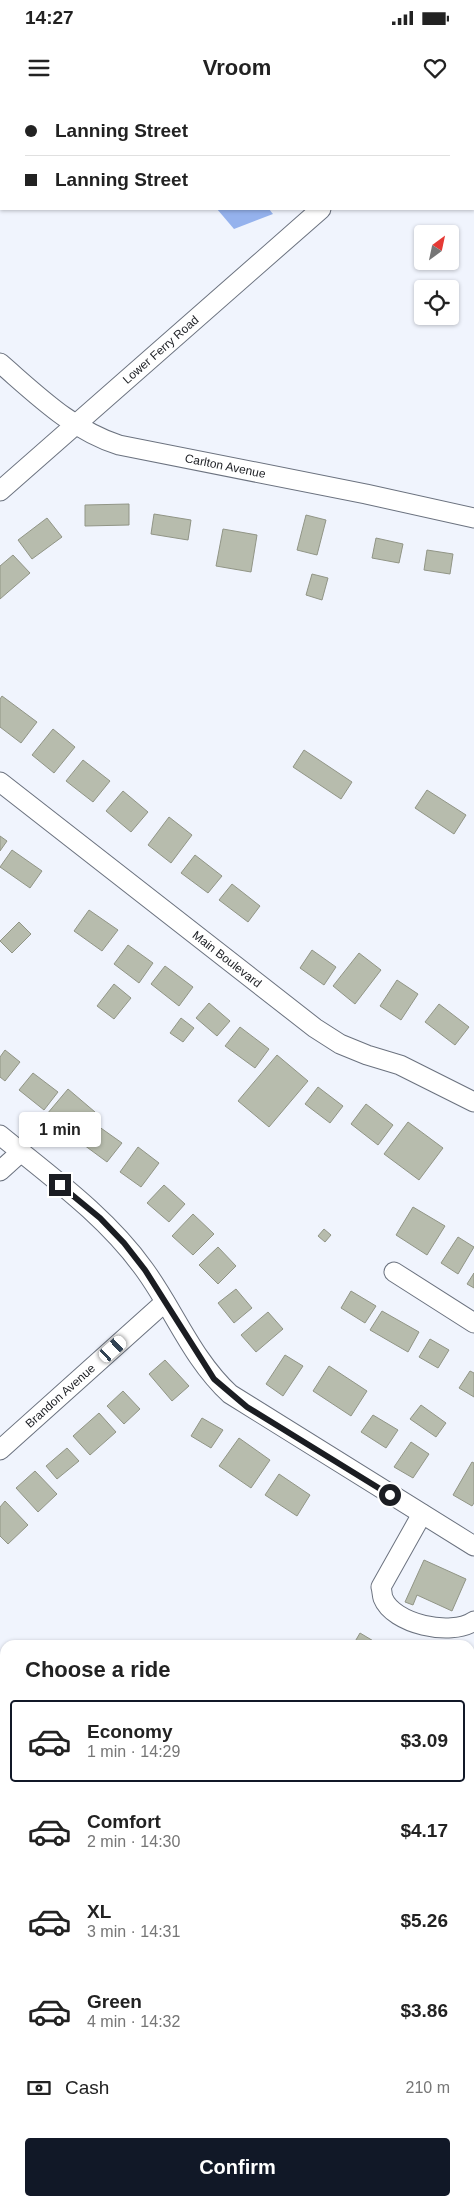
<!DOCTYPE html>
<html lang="en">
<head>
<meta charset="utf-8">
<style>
	:root { --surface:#fff; --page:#f2f2f2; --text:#222; --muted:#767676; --line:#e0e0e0; --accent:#111827 }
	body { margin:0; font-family:Helvetica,sans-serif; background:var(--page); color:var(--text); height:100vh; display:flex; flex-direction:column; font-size:19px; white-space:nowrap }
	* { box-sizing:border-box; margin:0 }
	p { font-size:16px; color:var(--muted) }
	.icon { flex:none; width:28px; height:28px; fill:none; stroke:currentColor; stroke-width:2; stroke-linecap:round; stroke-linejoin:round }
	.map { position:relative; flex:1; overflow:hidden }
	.panel { position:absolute; left:0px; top:1540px; width:475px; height:566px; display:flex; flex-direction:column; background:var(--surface); border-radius:15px 15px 0 0; box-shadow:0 1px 4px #0004 }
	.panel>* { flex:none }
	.guide { position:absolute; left:0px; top:0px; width:475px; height:110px; box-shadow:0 1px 4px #0004; display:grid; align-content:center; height:110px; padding:0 25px; background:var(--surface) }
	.needle { width:32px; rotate:33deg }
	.tools { position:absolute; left:414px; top:125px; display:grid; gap:10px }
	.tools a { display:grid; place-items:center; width:45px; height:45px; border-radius:5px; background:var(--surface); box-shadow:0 1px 4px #0004; font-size:25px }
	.end { position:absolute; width:22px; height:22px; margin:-11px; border:6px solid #1b1d22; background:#fff; box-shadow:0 0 0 2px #fff }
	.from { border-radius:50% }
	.bubble { position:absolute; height:35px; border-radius:5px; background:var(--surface); box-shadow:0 1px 4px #0004; font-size:16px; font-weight:700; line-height:35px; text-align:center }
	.car { position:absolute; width:15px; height:30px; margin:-15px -8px; border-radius:6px; box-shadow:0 0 4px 1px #0007; background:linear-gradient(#fff 24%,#345 0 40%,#fff 0 76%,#345 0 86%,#fff 0) }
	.guide b { display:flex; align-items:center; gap:18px; height:48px; font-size:19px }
	.guide b+b { border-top:1px solid var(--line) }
	.guide i { width:12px; height:12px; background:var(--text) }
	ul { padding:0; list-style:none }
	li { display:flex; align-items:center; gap:15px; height:82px; margin:0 10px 8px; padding:0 15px; border:2px solid transparent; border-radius:5px }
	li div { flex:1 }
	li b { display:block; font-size:19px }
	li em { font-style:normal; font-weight:700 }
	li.on { border-color:var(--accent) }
	li>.icon { width:45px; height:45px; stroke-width:1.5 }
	h2 { padding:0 25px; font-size:22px; line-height:60px }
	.pay { display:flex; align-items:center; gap:12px; height:55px; padding:0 25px; font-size:19px }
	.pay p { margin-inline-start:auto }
	.cta { display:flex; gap:10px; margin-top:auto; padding:10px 25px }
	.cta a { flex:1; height:58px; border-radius:5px; background:var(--accent); color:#fff; font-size:20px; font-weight:700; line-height:58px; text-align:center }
	.status { display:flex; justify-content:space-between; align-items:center; height:35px; padding:0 25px; background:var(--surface); direction:ltr }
	.status svg { height:14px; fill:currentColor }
	header { display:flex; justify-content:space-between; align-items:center; height:65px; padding:0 25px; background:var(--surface); font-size:22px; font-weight:700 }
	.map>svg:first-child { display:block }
	.forest { fill:#95b2ed }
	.building { fill:#b7bcad; stroke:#919586 }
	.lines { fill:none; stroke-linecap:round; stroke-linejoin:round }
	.minor-casing { stroke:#6b727f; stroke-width:21 }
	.minor { stroke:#fff; stroke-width:19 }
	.route { stroke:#1b1d22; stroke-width:6 }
	.labels { text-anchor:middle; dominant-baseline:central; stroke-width:5; stroke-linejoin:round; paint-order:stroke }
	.street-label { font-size:12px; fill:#1b1d22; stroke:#fff }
</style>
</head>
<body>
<div class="status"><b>14:27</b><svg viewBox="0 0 49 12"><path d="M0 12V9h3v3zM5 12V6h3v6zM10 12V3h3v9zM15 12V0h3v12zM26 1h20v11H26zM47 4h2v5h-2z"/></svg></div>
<header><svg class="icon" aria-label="menu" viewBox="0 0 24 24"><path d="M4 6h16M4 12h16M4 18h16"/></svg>Vroom<svg class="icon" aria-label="heart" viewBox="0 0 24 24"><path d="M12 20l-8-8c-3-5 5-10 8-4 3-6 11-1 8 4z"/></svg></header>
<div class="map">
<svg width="474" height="2106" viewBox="0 0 474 2106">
	<rect width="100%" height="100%" fill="#f0f4fd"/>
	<g class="forest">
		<polygon points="0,0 57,0 1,1 0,85"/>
		<polygon points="217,109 269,109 273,114 234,129"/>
		<polygon points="0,1982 5,1987 5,2101 26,2101 24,2106 0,2106"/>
		<polygon points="95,2101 203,2101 202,2106 93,2106"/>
	</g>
	<g class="building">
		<polygon points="129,404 129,425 85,426 85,405"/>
		<polygon points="154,414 191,420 188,440 151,434"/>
		<polygon points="306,415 326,420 317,455 297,450"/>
		<polygon points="47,418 62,437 32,459 18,440"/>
		<polygon points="223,429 257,435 251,472 216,466"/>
		<polygon points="376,438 403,444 399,463 372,458"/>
		<polygon points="427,450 453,454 450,474 424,470"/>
		<polygon points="13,455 30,473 0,499 0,466"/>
		<polygon points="312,474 328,478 322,500 306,495"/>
		<polygon points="2,596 37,622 21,643 0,627 0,599"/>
		<polygon points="53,629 75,647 54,673 32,655"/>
		<polygon points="304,650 352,682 341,699 293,667"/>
		<polygon points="83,660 110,681 93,702 66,681"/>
		<polygon points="427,690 466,715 454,734 415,708"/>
		<polygon points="123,691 148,712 131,732 106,711"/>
		<polygon points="169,717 192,735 171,763 148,745"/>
		<polygon points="0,736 7,741 0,751"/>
		<polygon points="12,750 42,771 30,788 0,767"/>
		<polygon points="195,755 222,776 208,793 181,773"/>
		<polygon points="232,784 260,806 248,822 219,800"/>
		<polygon points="89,810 118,830 102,851 74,831"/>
		<polygon points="19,822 31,834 12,853 0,841"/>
		<polygon points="128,845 153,863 139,883 114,864"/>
		<polygon points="312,850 336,867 324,885 300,868"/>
		<polygon points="359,853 381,870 355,904 333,886"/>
		<polygon points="165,866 193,887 179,906 151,884"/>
		<polygon points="397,880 418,894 401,920 380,906"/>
		<polygon points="114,884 131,898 114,919 97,906"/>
		<polygon points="209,903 230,921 217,936 196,918"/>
		<polygon points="439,904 469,927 455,945 425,922"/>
		<polygon points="181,918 194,928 183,942 170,933"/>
		<polygon points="240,927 269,949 255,968 225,946"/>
		<polygon points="5,950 20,962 5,981 0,977 0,957"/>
		<polygon points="277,955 308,981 269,1027 238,1001"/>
		<polygon points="33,973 58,992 44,1010 19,990"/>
		<polygon points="318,987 343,1006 330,1023 305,1004"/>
		<polygon points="68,989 95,1012 73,1036 47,1014"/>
		<polygon points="366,1004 393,1025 378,1045 351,1024"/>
		<polygon points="408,1022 443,1048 419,1080 384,1054"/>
		<polygon points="98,1026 122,1043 107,1062 84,1045"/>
		<polygon points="138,1047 159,1063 141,1087 120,1072"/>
		<polygon points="164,1085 185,1104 169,1122 147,1103"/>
		<polygon points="413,1107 445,1126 427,1155 396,1135"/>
		<polygon points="193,1114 214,1134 193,1155 172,1136"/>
		<polygon points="324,1129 331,1135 325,1142 318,1136"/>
		<polygon points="458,1137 474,1147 458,1174 441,1163"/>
		<polygon points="218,1147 236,1166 218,1184 199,1165"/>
		<polygon points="474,1173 474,1188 467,1184"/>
		<polygon points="236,1189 252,1208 234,1223 218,1203"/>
		<polygon points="351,1191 376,1206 365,1223 341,1208"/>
		<polygon points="382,1211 419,1232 408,1252 370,1230"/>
		<polygon points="268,1212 283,1229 256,1252 241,1235"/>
		<polygon points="430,1239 449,1250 438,1268 419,1257"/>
		<polygon points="285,1255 303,1266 283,1296 266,1284"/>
		<polygon points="165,1260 189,1286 172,1301 149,1274"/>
		<polygon points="329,1266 367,1291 351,1316 313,1291"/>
		<polygon points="470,1271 474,1273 474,1297 459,1288"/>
		<polygon points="123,1291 140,1309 124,1324 107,1306"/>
		<polygon points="421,1305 446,1323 436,1337 410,1319"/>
		<polygon points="99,1313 116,1332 90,1355 73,1336"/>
		<polygon points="373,1315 398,1330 386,1348 361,1332"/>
		<polygon points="202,1318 223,1330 211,1348 191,1336"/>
		<polygon points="239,1338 270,1360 251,1388 219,1366"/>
		<polygon points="411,1342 429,1354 413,1378 394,1367"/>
		<polygon points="67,1348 79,1361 57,1379 46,1366"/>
		<polygon points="472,1362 474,1363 474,1403 472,1406 453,1395"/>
		<polygon points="35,1371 57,1394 38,1412 16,1388"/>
		<polygon points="279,1374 310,1395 297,1416 265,1395"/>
		<polygon points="5,1401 28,1425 8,1444 0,1436 0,1407"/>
		<polygon points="424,1460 466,1479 452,1511 417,1495 413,1505 405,1502"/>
		<polygon points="360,1533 380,1545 353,1545"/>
		<polygon points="0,1777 5,1781 5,1807 0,1804"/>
	</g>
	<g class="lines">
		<defs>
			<g id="minor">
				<polyline points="441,1 443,0"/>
				<path id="s1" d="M 0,263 C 37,295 72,330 119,345 L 366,394 L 474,418"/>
				<path id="s2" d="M 0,391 L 321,109"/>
				<path id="s3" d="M 0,682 L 315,928 L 340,944 L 367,955 L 400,965 L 474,1002"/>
				<path d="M 0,1035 C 50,1076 106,1116 144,1169 C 174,1210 192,1259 230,1294 L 474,1446"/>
				<polyline points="0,1071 21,1052"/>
				<polyline points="394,1172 474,1223"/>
				<path id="s4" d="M 0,1350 L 165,1202"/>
				<path d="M 422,1414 L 381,1487 C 382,1490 382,1495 383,1498 C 393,1524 451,1537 474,1521"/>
				<polyline points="0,1862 5,1865"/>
				<polyline points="470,1938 474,1932"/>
				<polyline points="386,2101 394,2106"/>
				<polyline points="364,2106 367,2101"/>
			</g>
		</defs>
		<use href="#minor" class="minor-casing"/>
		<use href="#minor" class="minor"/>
	</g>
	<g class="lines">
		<polyline class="route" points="60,1085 100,1118 124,1143 145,1170 214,1279 247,1307 390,1395"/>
	</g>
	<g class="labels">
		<g class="street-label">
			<text stroke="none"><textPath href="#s2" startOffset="214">Lower Ferry Road</textPath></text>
			<text stroke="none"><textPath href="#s1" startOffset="254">Carlton Avenue</textPath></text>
			<text stroke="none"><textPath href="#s3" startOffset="288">Main Boulevard</textPath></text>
			<text stroke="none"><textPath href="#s4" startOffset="81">Brandon Avenue</textPath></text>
		</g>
	</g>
</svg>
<div class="tools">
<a><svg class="needle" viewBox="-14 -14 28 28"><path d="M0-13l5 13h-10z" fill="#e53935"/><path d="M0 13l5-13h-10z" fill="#767676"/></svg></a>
<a><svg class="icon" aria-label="locate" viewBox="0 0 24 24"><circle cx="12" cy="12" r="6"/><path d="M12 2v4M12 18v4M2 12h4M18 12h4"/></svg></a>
</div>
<i class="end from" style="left:390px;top:1395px"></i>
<i class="end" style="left:60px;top:1085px"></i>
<div class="bubble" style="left:19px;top:1012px;width:82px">1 min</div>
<i class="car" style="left:113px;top:1249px;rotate:48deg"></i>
<div class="guide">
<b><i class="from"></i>Lanning Street</b>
<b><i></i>Lanning Street</b>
</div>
<section class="panel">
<h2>Choose a ride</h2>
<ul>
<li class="on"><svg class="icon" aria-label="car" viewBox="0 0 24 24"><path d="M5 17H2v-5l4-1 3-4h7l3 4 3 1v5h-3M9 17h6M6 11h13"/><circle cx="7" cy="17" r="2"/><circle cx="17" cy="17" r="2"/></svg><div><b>Economy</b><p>1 min · 14:29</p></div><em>$3.09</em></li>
<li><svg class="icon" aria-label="car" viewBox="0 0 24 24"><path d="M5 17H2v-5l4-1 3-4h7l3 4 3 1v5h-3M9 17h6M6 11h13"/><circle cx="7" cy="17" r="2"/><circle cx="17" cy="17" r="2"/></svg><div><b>Comfort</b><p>2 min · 14:30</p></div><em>$4.17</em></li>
<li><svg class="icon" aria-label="car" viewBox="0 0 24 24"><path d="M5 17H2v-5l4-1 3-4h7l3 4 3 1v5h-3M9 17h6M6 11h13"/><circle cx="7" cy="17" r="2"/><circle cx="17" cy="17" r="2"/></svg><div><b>XL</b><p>3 min · 14:31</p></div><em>$5.26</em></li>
<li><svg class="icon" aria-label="car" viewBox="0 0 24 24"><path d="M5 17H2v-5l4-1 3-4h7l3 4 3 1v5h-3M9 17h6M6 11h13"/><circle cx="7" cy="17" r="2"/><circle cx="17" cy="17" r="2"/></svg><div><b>Green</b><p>4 min · 14:32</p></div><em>$3.86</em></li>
</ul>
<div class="pay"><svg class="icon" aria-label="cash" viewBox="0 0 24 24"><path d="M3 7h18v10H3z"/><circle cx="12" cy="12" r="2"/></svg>Cash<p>210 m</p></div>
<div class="cta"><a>Confirm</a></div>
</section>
</div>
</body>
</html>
